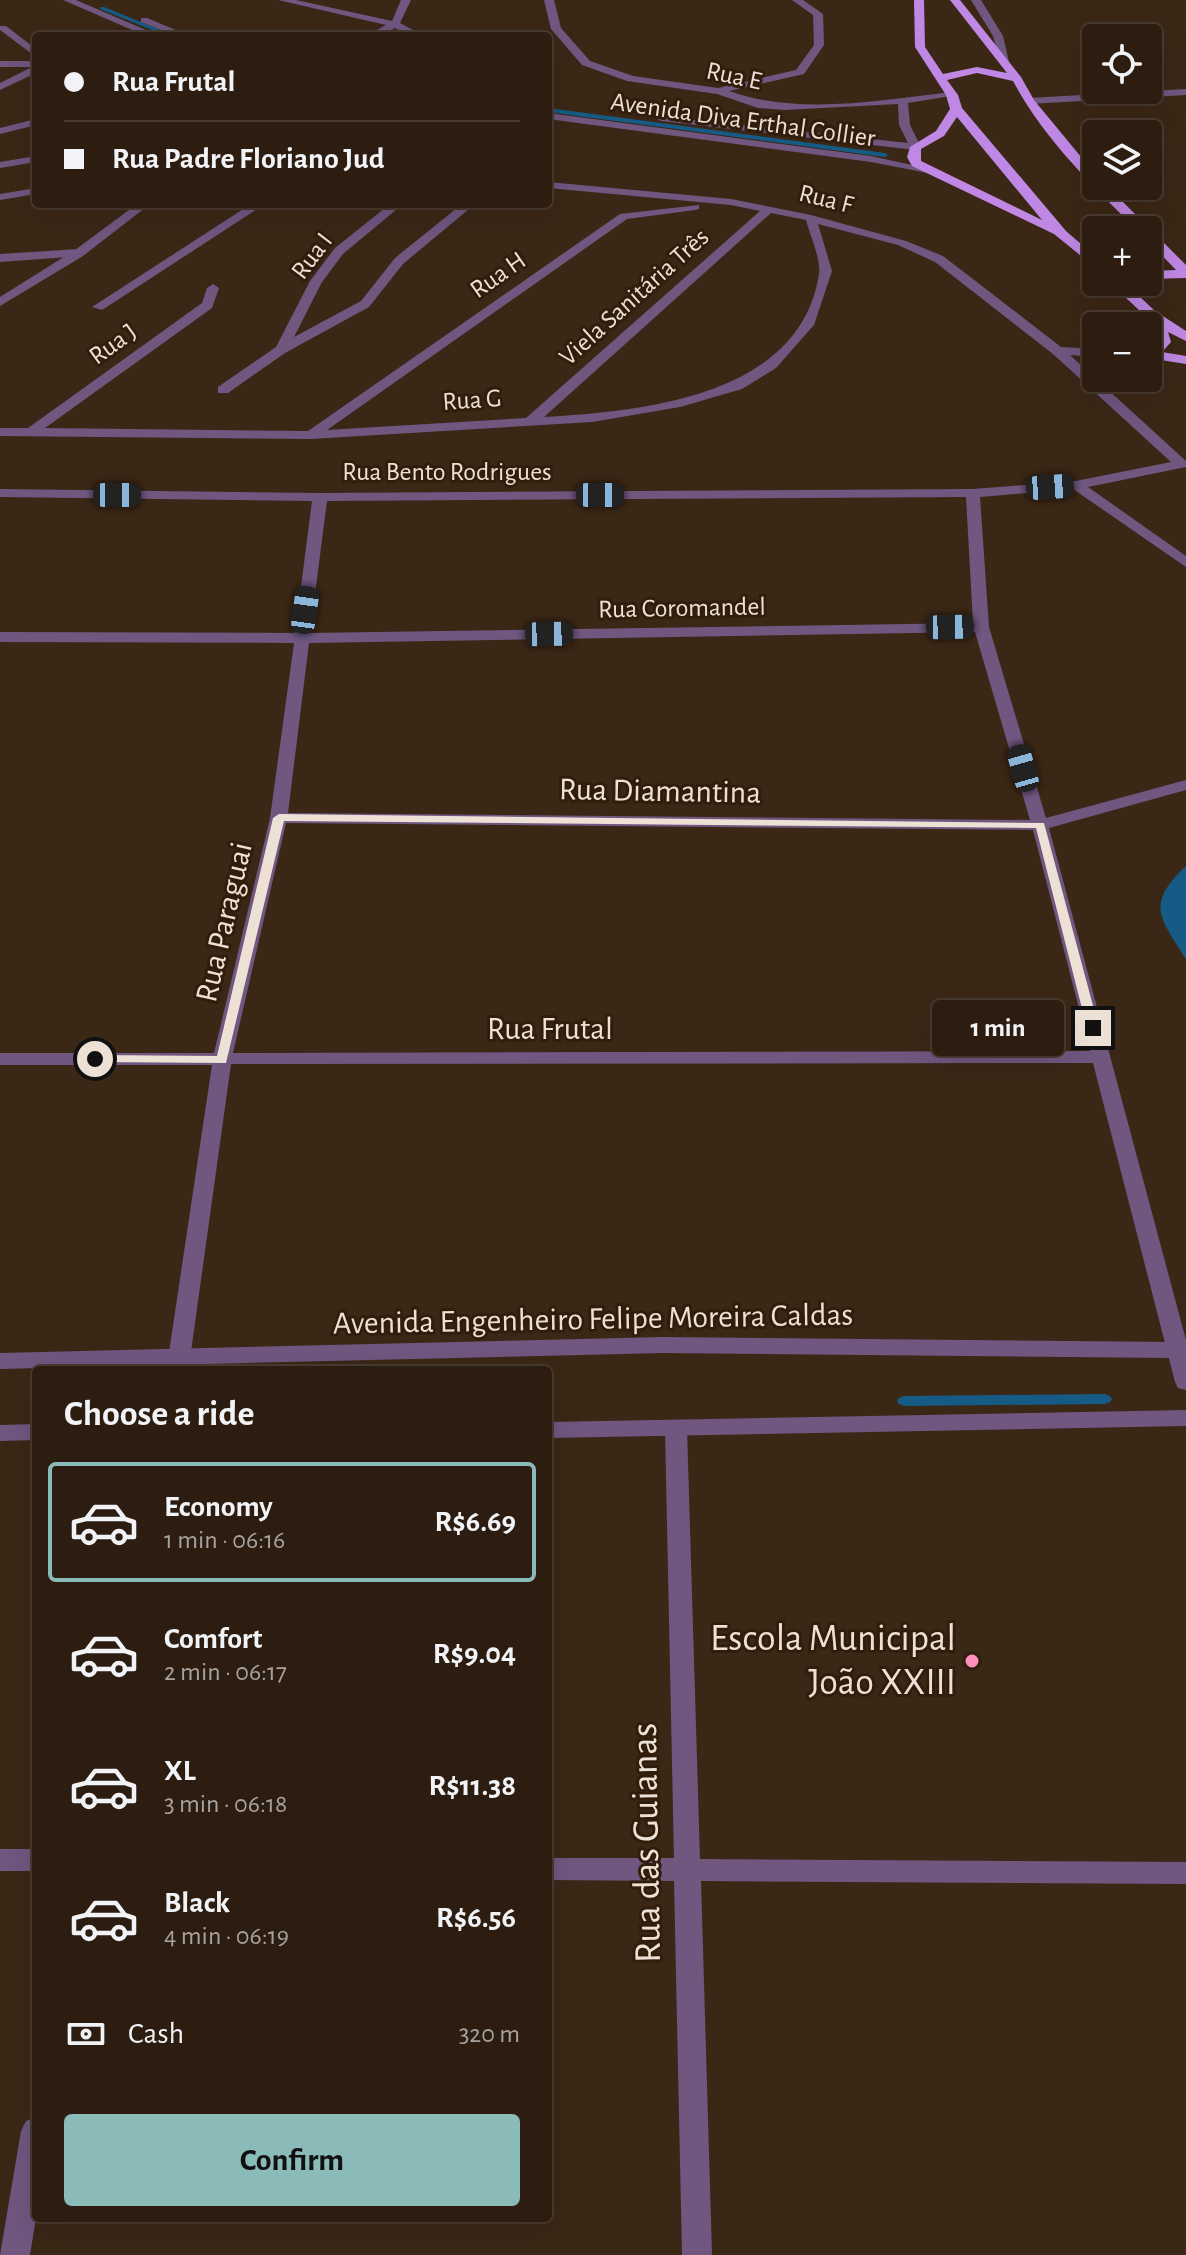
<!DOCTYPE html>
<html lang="en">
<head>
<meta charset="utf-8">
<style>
	:root { --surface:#2c1d10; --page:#382a1e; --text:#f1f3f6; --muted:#a6a29f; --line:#483b30; --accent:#8bbbb9 }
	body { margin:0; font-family:"Alegreya Sans",sans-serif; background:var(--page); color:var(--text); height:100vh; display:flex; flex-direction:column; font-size:30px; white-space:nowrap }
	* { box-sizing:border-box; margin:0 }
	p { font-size:26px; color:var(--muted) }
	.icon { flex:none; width:44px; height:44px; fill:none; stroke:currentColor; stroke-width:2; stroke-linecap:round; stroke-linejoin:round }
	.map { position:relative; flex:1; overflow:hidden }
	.side { position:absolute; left:32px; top:1366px; width:520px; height:856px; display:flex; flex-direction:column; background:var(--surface); border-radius:8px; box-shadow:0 8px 32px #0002,0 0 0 2px var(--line) }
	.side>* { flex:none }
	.top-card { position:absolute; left:32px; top:32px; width:520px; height:176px; border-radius:8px; box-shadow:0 8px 32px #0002,0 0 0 2px var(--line); display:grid; align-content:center; height:176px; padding:0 32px; background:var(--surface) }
	.controls { position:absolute; left:1082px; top:24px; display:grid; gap:16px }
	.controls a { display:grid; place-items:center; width:80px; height:80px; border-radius:8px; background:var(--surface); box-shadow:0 8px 32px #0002,0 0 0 2px var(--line); font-size:40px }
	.end { position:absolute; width:36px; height:36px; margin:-18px; border:10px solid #ede0d5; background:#111; box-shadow:0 0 0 4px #111 }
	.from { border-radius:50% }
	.bubble { position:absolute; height:56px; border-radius:8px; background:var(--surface); box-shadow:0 8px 32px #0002,0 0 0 2px var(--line); font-size:26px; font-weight:700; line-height:56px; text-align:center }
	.car { position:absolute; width:24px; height:48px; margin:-24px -12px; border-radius:10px; box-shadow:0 0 6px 2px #0007; background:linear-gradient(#222 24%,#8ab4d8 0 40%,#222 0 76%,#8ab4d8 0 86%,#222 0) }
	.top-card b { display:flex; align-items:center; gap:28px; height:76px; font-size:30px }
	.top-card b+b { border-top:2px solid var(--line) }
	.top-card i { width:20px; height:20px; background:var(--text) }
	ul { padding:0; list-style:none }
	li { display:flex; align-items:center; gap:24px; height:120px; margin:0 16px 12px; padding:0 16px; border:4px solid transparent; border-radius:8px }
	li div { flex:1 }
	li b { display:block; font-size:30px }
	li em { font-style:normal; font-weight:700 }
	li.active { border-color:var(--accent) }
	li>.icon { width:72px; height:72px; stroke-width:1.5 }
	h2 { padding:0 32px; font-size:36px; line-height:96px }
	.pay { display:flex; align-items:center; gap:20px; height:88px; padding:0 32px; font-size:30px }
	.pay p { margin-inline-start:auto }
	.primary-button { display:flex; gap:16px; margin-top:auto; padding:16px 32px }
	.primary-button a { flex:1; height:92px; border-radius:8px; background:var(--accent); color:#111; font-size:32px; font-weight:700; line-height:92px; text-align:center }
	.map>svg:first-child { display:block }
	.water { fill:#165b85 }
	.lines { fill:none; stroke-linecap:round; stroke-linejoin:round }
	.stream { fill:#165b85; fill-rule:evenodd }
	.service { fill:#6f5780; fill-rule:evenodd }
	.minor { fill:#6f5780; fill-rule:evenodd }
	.tertiary { fill:#6f5780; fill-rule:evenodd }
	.trunk { fill:#c088e5; fill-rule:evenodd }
	.route { fill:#ede0d5 }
	.poi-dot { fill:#ff8eba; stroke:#301d0c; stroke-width:3 }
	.labels { text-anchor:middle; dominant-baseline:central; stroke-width:6; stroke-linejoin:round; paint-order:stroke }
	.far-street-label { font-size:26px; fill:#ede0d5; stroke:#301d0c }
	.street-label { font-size:32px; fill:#ede0d5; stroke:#301d0c }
	.near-poi-label { font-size:38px; fill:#ede0d5; stroke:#301d0c; text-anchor:end }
	.near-street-label { font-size:38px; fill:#ede0d5; stroke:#301d0c }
</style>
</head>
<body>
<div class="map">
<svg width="1186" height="2255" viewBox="0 0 1186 2255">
	<rect width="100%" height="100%" fill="#3b2716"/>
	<path class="water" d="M 1186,866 L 1186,959 C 1160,917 1145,905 1186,866 Z"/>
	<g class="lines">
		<g class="stream">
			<polygon points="100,7 104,7 175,36 167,36 100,9"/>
			<polygon points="548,108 885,153 888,155 885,157 548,112"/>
			<polygon points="1105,1394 1110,1396 1112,1399 1110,1402 1105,1404 904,1406 899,1404 897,1401 899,1398 904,1396"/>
		</g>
		<polygon class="service" points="79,249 83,250 83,256 0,262 0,254"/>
		<g class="minor">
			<polygon points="63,0 76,0 160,36 146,36"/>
			<polygon points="278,0 296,0 392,21 401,0 411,0 400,23 424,36 411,36 395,28 380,36 366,36 386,25"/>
			<path d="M 544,0 L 554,0 L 561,28 L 590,61 L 633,76 L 718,88 L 796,70 L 814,45 L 813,15 L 792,0 L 803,0 L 823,14 L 824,45 L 804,74 L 729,91 C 799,116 880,100 952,92 L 957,95 L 908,103 L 910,125 L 921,147 L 916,150 L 662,121 L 658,120 L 658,116 L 908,143 L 899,125 L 898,104 L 785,110 L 758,108 L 717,94 L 627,81 L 582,65 L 551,29 Z"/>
			<polygon points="141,18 147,18 190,36 176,36 141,22"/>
			<polygon points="0,26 6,26 36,49 36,57 0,30"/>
			<polygon points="0,61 36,61 36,73 0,90 0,83 32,67 0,67"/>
			<polygon points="1186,89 1186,95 1029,104 1024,101 1029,98"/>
			<polygon points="548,113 871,156 939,171 933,174 871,162 548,119"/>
			<polygon points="36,119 36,125 0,134 0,128"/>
			<polygon points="36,156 36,162 0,168 0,162"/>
			<path d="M 548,182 L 731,199 L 811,215 L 906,241 L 943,256 L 1061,347 L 1096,349 L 1096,357 L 1070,355 L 1186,461 L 1186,467 L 1088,487 L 1186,556 L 1186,567 L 1073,489 L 980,497 L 989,627 L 1046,818 L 1186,780 L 1186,790 L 1049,828 L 1186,1340 L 1186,1390 L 1178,1388 L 1175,1382 L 1093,1063 L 231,1064 L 190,1359 L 187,1364 L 171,1364 L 168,1359 L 212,1065 L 0,1065 L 0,1053 L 214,1053 L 270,818 L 294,643 L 0,642 L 0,632 L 295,633 L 312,501 L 0,497 L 0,489 L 320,493 L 973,489 L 1076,481 L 1171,462 L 1053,354 L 935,262 L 898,245 L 818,224 L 832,271 L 814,325 L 776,368 L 742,389 L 680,407 L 592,422 L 311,439 L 0,436 L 0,428 L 28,428 L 202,303 L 207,288 L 213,284 L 219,288 L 212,308 L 45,428 L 308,431 L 620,214 L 699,205 L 699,209 L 695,210 L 627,219 L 327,430 L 526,418 L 760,211 L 731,205 L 548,188 ZM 771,213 L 806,220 C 810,235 821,259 819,274 C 800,397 643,411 544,417 ZM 966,497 L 973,623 L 310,633 L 327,501 ZM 975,632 L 1030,820 L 288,813 L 309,643 ZM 286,823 L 1033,830 L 1090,1051 L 233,1053 Z"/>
			<polygon points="36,188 36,194 0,200 0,194"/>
			<polygon points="137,204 150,204 83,256 0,306 0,297 75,250"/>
			<polygon points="251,204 265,204 102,310 92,307"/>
			<polygon points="390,204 403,204 343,254 322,282 294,337 361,301 395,258 462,204 475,204 403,264 369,307 285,353 228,393 218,393 218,387 276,347 310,281 335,248"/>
			<polygon points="676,1421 684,1423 687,1429 700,1859 1186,1862 1186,1884 701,1881 712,2255 682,2255 674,1881 548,1880 548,1858 674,1858 665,1429 668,1423"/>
			<rect x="0" y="1849" width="36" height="22"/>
			<polygon points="36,2117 36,2218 30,2255 0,2255 21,2131 26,2121"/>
		</g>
		<g class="tertiary">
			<polygon points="971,0 981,0 1003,36 1010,66 1001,64 993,36"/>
			<polygon points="662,1337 1175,1342 1186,1346 1186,1363 1172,1358 662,1353 0,1369 0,1353"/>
			<polygon points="1186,1410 1186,1426 548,1438 548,1422"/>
			<polygon points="36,1424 36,1440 0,1441 0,1425"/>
		</g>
		<g class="trunk">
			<path d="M 914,0 L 924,0 L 925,47 L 943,74 L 977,67 L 1007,73 L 950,0 L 960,0 L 1021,77 L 1034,100 L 1096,175 L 1096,186 L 1107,186 L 1186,265 L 1186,278 L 1148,279 L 1148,271 L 1176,270 L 1148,241 L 1148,230 L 1137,230 C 1091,184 1044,139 1013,81 L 977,73 L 947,80 L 958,95 L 962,108 L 1066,231 L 1096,257 L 1096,268 L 1054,234 L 912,166 L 907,157 L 910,147 L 936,131 L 950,109 L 946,95 L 915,47 ZM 957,117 L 1042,220 L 921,161 L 921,149 L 944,136 Z"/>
			<path d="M 1109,282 L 1124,282 L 1155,311 L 1186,331 L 1186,341 L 1168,332 L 1171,342 L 1162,352 L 1186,356 L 1186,364 L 1148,358 L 1148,351 L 1157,341 C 1154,316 1125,300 1109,282 Z"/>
		</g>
	</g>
	<polygon class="route" points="279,814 1044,823 1099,1028 1093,1032 1087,1028 1036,828 284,821 226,1063 91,1062 91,1056 95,1055 217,1056 273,818"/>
	<circle class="poi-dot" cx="972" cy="1661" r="8"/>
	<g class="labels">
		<g class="far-street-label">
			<text transform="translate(734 76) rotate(12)">Rua E</text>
			<text transform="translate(743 120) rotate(8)">Avenida Diva Erthal Collier</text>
			<text transform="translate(826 199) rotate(14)">Rua F</text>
			<text transform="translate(312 256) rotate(-53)">Rua I</text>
			<text transform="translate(498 275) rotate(-35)">Rua H</text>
			<text transform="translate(634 297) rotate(-42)">Viela Sanitária Três</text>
			<text transform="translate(113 344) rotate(-36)">Rua J</text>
			<text transform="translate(472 400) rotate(-4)">Rua G</text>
			<text x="447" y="472">Rua Bento Rodrigues</text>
			<text transform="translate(682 608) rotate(-1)">Rua Coromandel</text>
		</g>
		<g class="street-label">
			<text transform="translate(660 791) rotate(1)">Rua Diamantina</text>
			<text transform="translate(224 922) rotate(-77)">Rua Paraguai</text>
			<text x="550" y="1029">Rua Frutal</text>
			<text transform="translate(593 1319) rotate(-1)">Avenida Engenheiro Felipe Moreira Caldas</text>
		</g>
		<g class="near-poi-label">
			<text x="956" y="1639">Escola Municipal<tspan x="956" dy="44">João XXIII</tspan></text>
		</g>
		<g class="near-street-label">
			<text transform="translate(647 1843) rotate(-91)">Rua das Guianas</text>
		</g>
	</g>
</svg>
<div class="controls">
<a><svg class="icon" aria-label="locate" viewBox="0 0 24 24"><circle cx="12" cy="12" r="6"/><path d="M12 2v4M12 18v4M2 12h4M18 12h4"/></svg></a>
<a><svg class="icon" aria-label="layers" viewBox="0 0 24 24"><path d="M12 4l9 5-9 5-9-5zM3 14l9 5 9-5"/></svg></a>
<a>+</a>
<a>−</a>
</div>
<i class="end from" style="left:95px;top:1059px"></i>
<i class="end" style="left:1093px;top:1028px"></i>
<div class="bubble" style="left:932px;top:1000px;width:132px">1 min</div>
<i class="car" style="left:1050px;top:487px;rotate:86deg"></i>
<i class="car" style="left:117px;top:495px;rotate:90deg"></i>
<i class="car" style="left:600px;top:495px;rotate:90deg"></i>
<i class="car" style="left:305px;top:610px;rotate:8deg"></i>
<i class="car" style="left:950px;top:627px;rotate:89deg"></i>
<i class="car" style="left:549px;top:634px;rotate:89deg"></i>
<i class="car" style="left:1023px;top:768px;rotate:344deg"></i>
<div class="top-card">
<b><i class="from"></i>Rua Frutal</b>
<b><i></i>Rua Padre Floriano Jud</b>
</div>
<section class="side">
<h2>Choose a ride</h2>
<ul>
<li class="active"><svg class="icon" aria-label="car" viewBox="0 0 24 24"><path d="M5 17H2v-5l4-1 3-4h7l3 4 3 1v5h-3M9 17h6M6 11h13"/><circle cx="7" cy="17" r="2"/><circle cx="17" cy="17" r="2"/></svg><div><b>Economy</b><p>1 min · 06:16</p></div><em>R$6.69</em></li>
<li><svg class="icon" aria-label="car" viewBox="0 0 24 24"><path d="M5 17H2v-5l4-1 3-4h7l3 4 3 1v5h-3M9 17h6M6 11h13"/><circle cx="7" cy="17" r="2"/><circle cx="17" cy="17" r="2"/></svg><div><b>Comfort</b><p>2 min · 06:17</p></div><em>R$9.04</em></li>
<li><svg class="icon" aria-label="car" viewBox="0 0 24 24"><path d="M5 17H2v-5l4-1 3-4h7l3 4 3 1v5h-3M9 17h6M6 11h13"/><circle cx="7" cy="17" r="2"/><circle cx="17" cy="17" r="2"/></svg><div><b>XL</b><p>3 min · 06:18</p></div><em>R$11.38</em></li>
<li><svg class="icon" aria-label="car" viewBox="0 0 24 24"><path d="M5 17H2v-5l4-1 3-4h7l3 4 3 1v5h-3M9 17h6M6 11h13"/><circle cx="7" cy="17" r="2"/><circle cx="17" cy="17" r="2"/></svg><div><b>Black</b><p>4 min · 06:19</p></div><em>R$6.56</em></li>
</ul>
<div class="pay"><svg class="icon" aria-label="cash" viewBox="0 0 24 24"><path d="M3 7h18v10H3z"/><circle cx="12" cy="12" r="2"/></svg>Cash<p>320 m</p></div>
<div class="primary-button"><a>Confirm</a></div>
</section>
</div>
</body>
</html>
